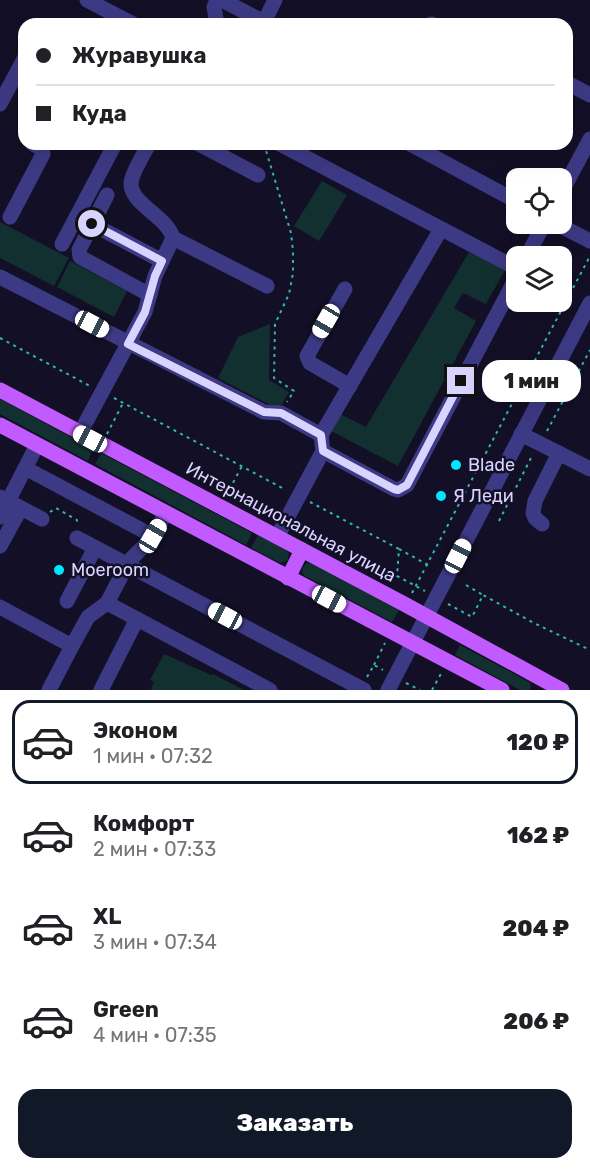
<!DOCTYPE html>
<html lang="ru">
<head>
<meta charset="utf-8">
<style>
	:root { --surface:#fff; --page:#f6f6f6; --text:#202124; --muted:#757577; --line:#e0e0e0; --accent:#111827 }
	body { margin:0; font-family:Rubik,sans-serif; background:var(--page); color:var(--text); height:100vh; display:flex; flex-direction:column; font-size:22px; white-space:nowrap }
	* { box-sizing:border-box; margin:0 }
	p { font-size:20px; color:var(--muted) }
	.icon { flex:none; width:33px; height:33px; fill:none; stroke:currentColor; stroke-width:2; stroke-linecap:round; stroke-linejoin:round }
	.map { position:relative; height:690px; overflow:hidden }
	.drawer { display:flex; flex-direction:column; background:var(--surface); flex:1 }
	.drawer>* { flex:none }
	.hud { position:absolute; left:18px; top:18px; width:555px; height:132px; border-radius:18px; box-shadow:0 6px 24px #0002; display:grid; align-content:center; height:132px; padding:0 18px; background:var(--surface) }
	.buttons { position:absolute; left:506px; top:168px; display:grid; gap:12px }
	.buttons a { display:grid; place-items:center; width:66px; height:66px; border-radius:12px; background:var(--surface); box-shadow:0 6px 24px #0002; font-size:30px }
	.end { position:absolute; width:27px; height:27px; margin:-14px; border:8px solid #d9d4ff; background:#111; box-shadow:0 0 0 3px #111 }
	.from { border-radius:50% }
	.bubble { position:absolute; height:42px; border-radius:18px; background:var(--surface); box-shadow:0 6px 24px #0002; font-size:20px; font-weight:800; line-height:42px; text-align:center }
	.car { position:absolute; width:18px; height:36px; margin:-18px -9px; border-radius:8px; box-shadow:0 0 4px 2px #0007; background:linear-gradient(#fff 24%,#345 0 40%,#fff 0 76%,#345 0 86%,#fff 0) }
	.hud b { display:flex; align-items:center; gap:21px; height:57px; font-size:22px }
	.hud b+b { border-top:2px solid var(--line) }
	.hud i { width:15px; height:15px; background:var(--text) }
	ul { padding:10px 0 0; list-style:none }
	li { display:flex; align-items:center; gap:18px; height:84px; margin:0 12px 9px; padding:0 6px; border:3px solid transparent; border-radius:18px }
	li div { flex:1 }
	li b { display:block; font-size:22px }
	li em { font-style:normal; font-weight:800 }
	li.on { border-color:var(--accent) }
	li>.icon { width:54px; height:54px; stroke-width:1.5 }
	.action { display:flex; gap:12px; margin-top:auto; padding:12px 18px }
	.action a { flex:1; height:69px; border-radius:18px; background:var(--accent); color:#fff; font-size:24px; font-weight:800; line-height:69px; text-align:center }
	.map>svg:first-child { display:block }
	.green { fill:#12302f }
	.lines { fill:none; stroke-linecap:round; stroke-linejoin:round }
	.path { stroke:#2fb8b0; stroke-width:2; stroke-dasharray:3 4.5; stroke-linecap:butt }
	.minor { stroke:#3d3a85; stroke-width:15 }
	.major { stroke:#c25bff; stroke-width:15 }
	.route { stroke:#d9d4ff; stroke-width:8 }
	.poi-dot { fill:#00e5ff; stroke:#130f26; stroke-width:2 }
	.labels { text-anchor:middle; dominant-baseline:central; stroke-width:5; stroke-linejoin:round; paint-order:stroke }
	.poi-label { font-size:18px; fill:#d9d4ff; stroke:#130f26; text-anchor:start }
	.street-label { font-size:18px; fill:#d9d4ff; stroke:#130f26 }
</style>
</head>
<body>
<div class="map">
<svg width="590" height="690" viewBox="0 0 590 690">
	<rect width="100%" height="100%" fill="#130f26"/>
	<g class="green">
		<polygon points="322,181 347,195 319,241 294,226"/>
		<polygon points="0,222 69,258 54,286 0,258"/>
		<polygon points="469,252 505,270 486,304 463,293 454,308 476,321 398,466 331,431 340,414 366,427"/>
		<polygon points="70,261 127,291 114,317 57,287"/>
		<polygon points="270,324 269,380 289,392 281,406 276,408 218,378 238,337"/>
		<polygon points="0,399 93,449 88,461 0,414"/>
		<polygon points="101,453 252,533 246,545 95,464"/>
		<polygon points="258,535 286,550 289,554 287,561 280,563 251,548"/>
		<path d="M 308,563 L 311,563 L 399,610 L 392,622 L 305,576 L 302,573 C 302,569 303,565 308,563 Z"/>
		<polygon points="460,645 529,682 531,686 530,690 520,690 455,655"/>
		<polygon points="164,654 211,675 213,674 244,690 151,690 154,682 150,680"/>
	</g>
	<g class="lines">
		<g class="path">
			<polyline points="264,144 291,233 293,251 293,273 289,294 275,324 274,378 294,391 287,402"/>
			<polyline points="0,338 90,386"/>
			<polyline points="114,398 286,490"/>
			<polyline points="547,431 590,350"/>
			<polyline points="107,434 123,403"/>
			<polyline points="226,496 242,466"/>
			<polyline points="310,502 399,549 397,576 425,591"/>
			<polyline points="50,512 56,508 77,520 77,526"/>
			<polyline points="499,521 533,454"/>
			<polyline points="399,549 428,565"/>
			<polyline points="466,585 483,595"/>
			<polyline points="412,593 590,256"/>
			<polyline points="448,604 472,617 483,595 534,623 590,650"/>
			<polyline points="374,665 385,643"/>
			<polyline points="367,677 374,665 383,670"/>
			<polyline points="406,683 420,690"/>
			<polyline points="432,690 442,672"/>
		</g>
		<g class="minor">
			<polyline points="87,0 133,24"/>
			<polyline points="217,0 214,7 217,24"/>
			<polyline points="222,0 268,24"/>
			<polyline points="264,22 275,0"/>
			<polyline points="431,24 432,24"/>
			<polyline points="571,85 590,95"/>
			<polyline points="0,104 24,59"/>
			<polyline points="199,144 258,175"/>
			<polyline points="280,144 516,268"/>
			<polyline points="410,144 516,201"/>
			<polyline points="561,193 590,139"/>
			<polyline points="107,195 79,250 80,257 150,295"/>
			<polyline points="10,217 43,154 42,149 33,144"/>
			<polyline points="92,224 162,261"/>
			<polyline points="557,224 590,241"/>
			<polyline points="173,238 267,286"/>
			<polyline points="62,244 115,144"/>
			<polyline points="527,256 544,224"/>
			<polyline points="0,277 264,412 281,413 321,435 323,451 277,537"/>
			<polyline points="345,289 307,356 310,363 350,386"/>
			<path d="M 80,433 L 145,312 L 155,276 L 173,238 C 167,216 130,204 131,183 C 132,172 144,154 149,144"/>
			<polyline points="521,434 590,469"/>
			<polyline points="321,435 441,229"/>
			<polyline points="323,451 394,489 398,490 407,485 516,278"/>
			<polyline points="25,468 153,536"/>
			<polyline points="0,497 42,519"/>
			<polyline points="166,513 151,539 129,561 107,603 270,690"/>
			<polyline points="0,517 37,445"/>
			<polyline points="542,524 535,518 533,513 535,501 559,453"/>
			<polyline points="77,538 364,690"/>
			<polyline points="0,546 21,508"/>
			<polyline points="67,601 95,548"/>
			<polyline points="0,607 72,646 49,690"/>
			<polyline points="72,646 88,617 107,603"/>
			<polyline points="101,690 137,619"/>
			<polyline points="388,690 590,303"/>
		</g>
		<g class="major">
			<polyline points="0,390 406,605 562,690"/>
			<polyline points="0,425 502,690"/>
			<polyline points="288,578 302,550"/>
		</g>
	</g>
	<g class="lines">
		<polyline class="route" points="92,224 162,261 155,276 145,312 128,344 264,412 281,413 321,435 323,451 394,489 398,490 407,485 461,381"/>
	</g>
	<g class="poi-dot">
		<circle cx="456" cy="465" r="6"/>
		<circle cx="441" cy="496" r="6"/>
		<circle cx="59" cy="570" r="6"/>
	</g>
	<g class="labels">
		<g class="poi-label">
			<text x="468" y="465">Blade</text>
			<text x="453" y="496">Я Леди</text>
			<text x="71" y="570">Moeroom</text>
		</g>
		<g class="street-label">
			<text transform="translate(291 522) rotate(28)">Интернациональная улица</text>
		</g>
	</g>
</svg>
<div class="buttons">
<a><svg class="icon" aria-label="locate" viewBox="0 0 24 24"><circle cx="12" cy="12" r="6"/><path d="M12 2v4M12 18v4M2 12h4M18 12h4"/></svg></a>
<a><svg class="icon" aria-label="layers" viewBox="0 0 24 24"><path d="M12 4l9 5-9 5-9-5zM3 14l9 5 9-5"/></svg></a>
</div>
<i class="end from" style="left:92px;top:224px"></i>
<i class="end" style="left:461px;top:381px"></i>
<div class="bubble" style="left:482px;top:360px;width:99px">1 мин</div>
<i class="car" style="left:326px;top:321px;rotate:210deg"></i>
<i class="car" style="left:92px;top:324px;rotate:118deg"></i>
<i class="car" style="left:90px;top:439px;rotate:298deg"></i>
<i class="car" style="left:153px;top:536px;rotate:30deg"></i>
<i class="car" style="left:458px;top:556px;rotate:27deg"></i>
<i class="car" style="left:329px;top:599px;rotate:118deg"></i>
<i class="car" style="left:225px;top:616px;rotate:298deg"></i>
<div class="hud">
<b><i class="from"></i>Журавушка</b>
<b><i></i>Куда</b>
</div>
</div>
<section class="drawer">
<ul>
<li class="on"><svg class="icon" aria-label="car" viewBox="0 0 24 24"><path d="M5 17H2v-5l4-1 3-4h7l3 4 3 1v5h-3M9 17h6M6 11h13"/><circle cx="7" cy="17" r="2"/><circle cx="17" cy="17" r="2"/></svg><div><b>Эконом</b><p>1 мин · 07:32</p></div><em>120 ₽</em></li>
<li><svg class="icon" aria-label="car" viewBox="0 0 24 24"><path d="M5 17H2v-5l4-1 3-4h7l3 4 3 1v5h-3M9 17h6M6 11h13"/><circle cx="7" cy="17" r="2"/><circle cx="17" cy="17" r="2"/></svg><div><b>Комфорт</b><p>2 мин · 07:33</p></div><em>162 ₽</em></li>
<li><svg class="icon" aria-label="car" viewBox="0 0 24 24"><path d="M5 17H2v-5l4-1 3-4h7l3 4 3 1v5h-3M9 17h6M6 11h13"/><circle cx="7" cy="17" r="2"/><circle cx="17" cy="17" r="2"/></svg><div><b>XL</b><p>3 мин · 07:34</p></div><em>204 ₽</em></li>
<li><svg class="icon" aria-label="car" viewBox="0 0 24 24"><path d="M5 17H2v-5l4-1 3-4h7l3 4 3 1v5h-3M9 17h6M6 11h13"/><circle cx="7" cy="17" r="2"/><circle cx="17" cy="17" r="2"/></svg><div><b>Green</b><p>4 мин · 07:35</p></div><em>206 ₽</em></li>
</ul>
<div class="action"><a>Заказать</a></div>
</section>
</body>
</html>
